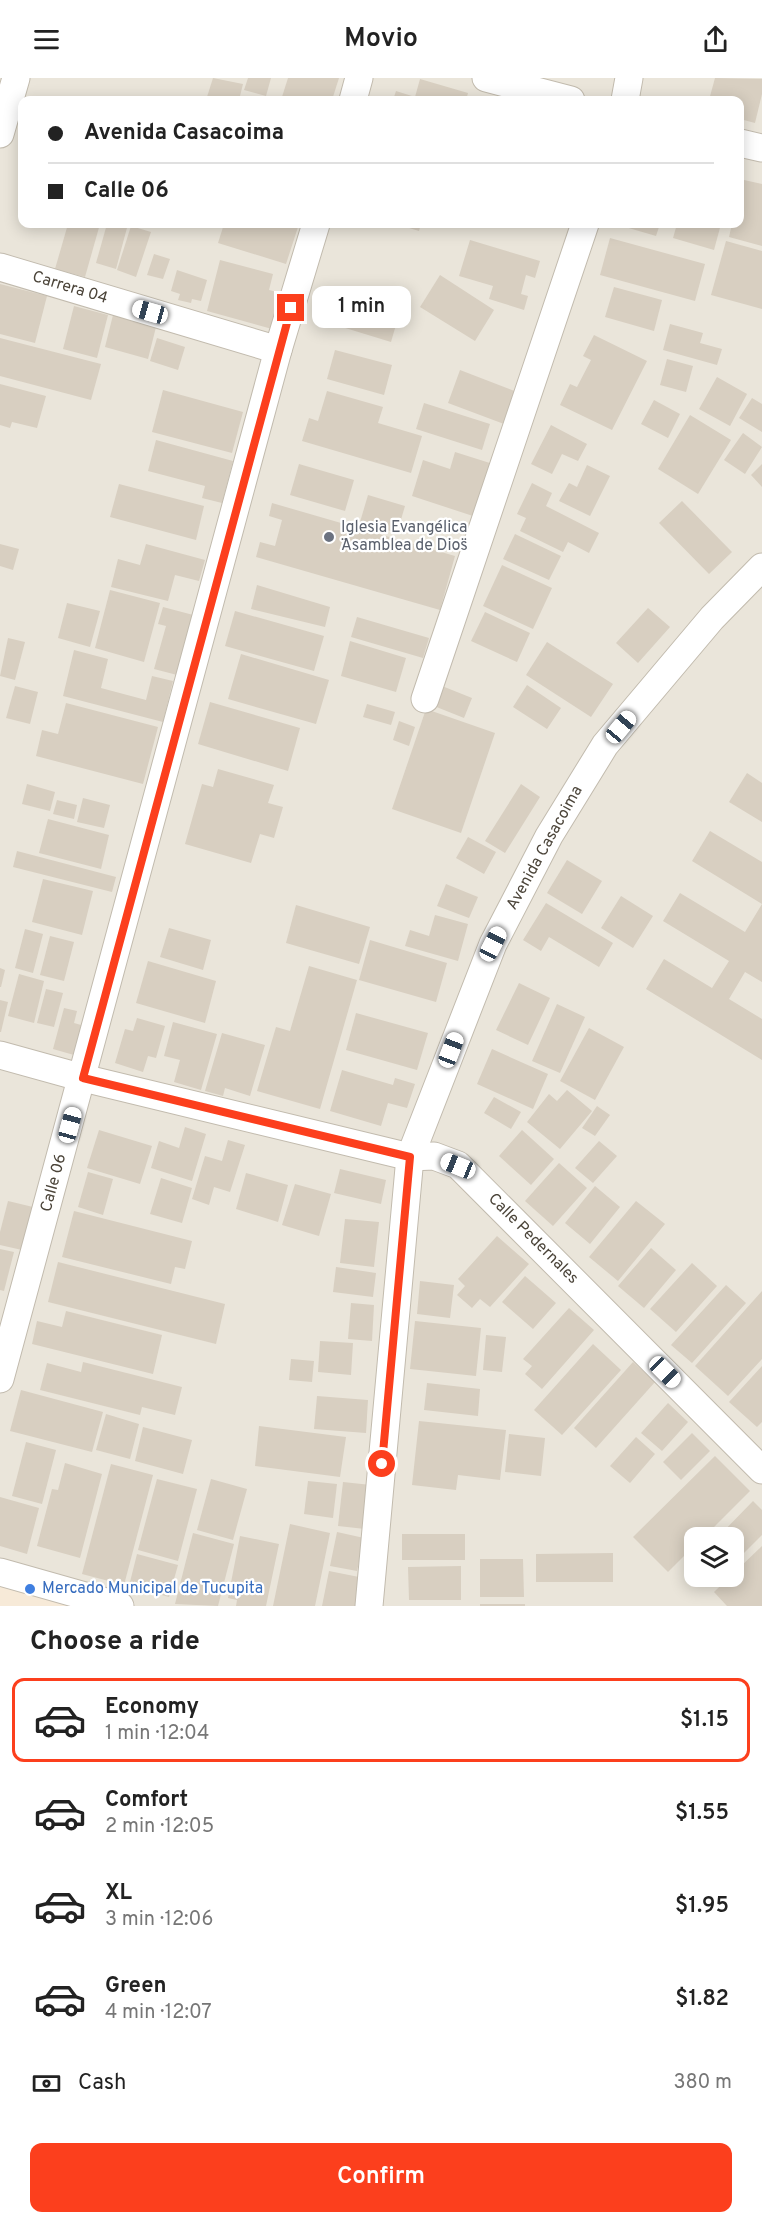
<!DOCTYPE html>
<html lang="en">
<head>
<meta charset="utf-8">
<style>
	:root { --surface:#fff; --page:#f6f6f6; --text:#222; --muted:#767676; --line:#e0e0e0; --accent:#fc3f1d }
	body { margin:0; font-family:Overpass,sans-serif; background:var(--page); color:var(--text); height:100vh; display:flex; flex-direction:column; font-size:22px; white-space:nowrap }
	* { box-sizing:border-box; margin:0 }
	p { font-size:20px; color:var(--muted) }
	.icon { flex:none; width:33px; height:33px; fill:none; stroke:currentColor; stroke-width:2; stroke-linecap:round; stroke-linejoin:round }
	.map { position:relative; height:1528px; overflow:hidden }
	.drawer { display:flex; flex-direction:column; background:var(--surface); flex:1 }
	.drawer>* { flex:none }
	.top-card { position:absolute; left:18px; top:18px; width:726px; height:132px; border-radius:12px; box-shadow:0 3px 15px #0003; display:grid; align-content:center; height:132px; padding:0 30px; background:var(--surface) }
	.tools { position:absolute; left:684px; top:1449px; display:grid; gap:12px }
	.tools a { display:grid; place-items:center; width:60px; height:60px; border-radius:12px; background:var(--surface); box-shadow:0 3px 15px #0003; font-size:30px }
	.end { position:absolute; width:27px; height:27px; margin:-14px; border:8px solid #fc3f1d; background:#fff; box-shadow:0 0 0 3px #fff }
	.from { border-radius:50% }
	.bubble { position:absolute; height:42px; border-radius:12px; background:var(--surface); box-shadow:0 3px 15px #0003; font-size:20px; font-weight:600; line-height:42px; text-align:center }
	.car { position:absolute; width:18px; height:36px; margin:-18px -9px; border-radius:8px; box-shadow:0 0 4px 2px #0007; background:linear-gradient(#fff 24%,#345 0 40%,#fff 0 76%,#345 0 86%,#fff 0) }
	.top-card b { display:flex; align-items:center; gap:21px; height:57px; font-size:22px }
	.top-card b+b { border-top:2px solid var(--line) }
	.top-card i { width:15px; height:15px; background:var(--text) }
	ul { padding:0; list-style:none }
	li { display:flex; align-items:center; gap:18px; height:84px; margin:0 12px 9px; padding:0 18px; border:3px solid transparent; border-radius:12px }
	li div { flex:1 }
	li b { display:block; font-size:22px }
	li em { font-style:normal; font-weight:600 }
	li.current { border-color:var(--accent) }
	li>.icon { width:54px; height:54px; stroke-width:1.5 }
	h2 { padding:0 30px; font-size:27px; line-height:72px }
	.pay { display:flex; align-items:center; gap:15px; height:66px; padding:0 30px; font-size:22px }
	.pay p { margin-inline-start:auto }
	.action { display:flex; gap:12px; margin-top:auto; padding:12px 30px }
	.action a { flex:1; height:69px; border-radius:12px; background:var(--accent); color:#fff; font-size:24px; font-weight:600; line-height:69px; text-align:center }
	header { display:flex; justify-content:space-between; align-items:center; height:78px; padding:0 30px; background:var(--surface); font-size:27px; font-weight:600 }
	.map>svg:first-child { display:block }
	.residential { fill:#eae5da; fill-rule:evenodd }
	.commercial { fill:#f7ead8 }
	.building { fill:#d8cfc1 }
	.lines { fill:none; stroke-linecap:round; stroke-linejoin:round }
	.minor-casing { stroke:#c2bbae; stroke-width:29 }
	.minor { stroke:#fff; stroke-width:27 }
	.route { stroke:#fc3f1d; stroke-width:8 }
	.worship-dot { fill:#6b7280; stroke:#fff; stroke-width:2 }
	.shop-dot { fill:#3f7fe0; stroke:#fff; stroke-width:2 }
	.labels { text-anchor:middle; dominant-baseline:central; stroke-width:4.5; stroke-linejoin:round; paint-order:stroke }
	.street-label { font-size:16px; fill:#4b4439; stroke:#fff }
	.worship-label { font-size:16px; fill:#5b616d; stroke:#fff; text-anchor:start }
	.shop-label { font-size:16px; fill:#366cbe; stroke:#fff; text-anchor:start }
</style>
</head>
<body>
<header><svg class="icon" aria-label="menu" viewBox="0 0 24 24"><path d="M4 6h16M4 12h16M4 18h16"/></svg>Movio<svg class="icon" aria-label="share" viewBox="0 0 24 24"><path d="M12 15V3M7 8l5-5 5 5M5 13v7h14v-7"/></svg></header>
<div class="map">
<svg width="762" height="1528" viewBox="0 0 762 1528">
	<rect width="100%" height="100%" fill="#f6f3ec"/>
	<path class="residential" d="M 0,0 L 762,0 L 762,1528 L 0,1528 ZM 22,22 L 740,22 L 740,146 L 22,146 ZM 694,1460 L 734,1460 L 734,1498 L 694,1498 Z"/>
	<polygon class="commercial" points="0,1494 120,1528 0,1528"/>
	<g class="building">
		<polygon points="213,0 243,6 239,22 206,22"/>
		<polygon points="248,0 271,0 266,18 244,12"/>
		<polygon points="288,0 339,0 332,22 281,22"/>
		<polygon points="715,0 762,1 762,16 755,45 740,41 740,22 709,22"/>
		<polygon points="420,1 468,15 466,22 393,22 396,13 415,19"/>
		<polygon points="744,102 762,106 762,168 729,159 732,146 740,146 740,119"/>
		<polygon points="68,146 100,146 85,199 55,191"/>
		<polygon points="107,146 128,146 116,191 96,185"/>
		<polygon points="224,146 299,146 286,186 218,165"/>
		<polygon points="396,146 421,146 419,153"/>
		<polygon points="615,146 660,146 656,158"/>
		<polygon points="677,146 721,146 714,172 673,160"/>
		<polygon points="131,148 151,154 136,199 117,192"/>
		<polygon points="610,160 705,186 695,223 600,197"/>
		<polygon points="470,162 540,183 535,200 526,197 521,216 528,218 524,232 489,221 493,208 459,198"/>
		<polygon points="726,163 762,173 762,231 711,217"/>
		<polygon points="154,176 170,181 163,201 147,197"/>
		<polygon points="220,182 273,196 269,212 281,215 272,251 207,233"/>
		<polygon points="177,192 207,202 201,223 192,221 191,225 178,222 180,216 171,213"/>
		<polygon points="440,197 494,232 475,263 420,229"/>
		<polygon points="0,206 47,218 35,265 0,256"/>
		<polygon points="614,209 662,222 654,253 605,239"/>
		<polygon points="349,225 398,240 391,264 342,249"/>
		<polygon points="74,228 108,237 97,280 63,271"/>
		<polygon points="114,233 157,245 148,281 105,269"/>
		<polygon points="670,246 703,255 700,265 722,271 717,287 663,272"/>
		<polygon points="594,257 647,283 612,352 560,327 570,306 577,309 591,282 583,278"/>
		<polygon points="0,260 101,286 91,322 0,298"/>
		<polygon points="157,260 185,269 178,292 150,283"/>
		<polygon points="335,272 392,287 384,317 327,301"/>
		<polygon points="667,281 693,288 686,314 660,307"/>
		<polygon points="460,292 517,314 504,346 448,325"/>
		<polygon points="717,299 747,316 730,348 699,331"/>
		<polygon points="0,306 46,318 37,350 12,344 10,350 0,347"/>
		<polygon points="163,312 243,334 232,375 152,354"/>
		<polygon points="327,313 383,329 378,345 422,358 411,395 302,363 309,340 318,343"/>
		<polygon points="752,320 762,326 762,354 739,340"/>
		<polygon points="654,322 680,336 668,360 641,346"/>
		<polygon points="424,325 490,346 482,372 416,351"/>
		<polygon points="690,337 731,362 698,416 658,391"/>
		<polygon points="551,347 587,366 578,383 562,376 552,396 531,386"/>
		<polygon points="743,355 762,369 745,396 724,382"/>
		<polygon points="156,362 233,383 222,425 202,420 205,408 148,393"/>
		<polygon points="455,374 493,386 476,439 412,418 423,382 450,391"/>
		<polygon points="299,386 354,402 345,433 290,417"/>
		<polygon points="762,386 762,409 751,397"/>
		<polygon points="587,387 610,398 590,438 559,423 569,405 577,409"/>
		<polygon points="532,405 552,415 546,428 599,455 589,475 568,464 563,474 520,453 526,440 517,436"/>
		<polygon points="119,406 204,428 196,462 110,439"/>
		<polygon points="368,417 405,428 397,455 360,444"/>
		<polygon points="682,423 732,474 709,496 659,445"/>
		<polygon points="272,425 455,478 440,532 256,479 260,464 275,468 282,442 269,438"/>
		<polygon points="515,456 561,478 549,502 503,481"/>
		<polygon points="0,466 19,471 13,492 0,488"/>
		<polygon points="146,466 205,482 199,503 175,497 168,523 111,509 118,481 140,487"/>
		<polygon points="502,487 552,510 533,551 483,528"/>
		<polygon points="257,507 330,529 325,549 251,531"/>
		<polygon points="110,512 160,525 144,584 95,570"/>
		<polygon points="67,525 100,533 90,569 58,560"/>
		<polygon points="163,529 197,538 181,598 154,591 166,548 158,546"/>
		<polygon points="648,530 670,549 638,585 616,565"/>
		<polygon points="235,533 324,558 314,593 225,568"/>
		<polygon points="485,534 530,555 517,584 471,563"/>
		<polygon points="357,539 429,560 423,580 351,559"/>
		<polygon points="8,560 25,564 15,602 0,598"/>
		<polygon points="350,563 406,580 396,614 341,598"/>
		<polygon points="547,564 613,606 591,639 526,597"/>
		<polygon points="74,572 108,581 101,610 146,622 152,598 173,603 163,644 63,618"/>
		<polygon points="241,576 329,602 316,646 228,621"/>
		<polygon points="527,607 561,630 547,651 513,629"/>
		<polygon points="15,608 38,614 30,646 6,640"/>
		<polygon points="442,608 472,620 464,640 434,628"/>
		<polygon points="210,624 300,650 288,693 198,666"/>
		<polygon points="66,625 158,649 143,706 36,678 42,652 58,656"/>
		<polygon points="367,626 395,634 391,647 363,639"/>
		<polygon points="426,631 495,655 461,755 392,731"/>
		<polygon points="399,643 415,649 409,668 393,662"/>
		<polygon points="218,691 274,707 268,725 283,729 274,760 260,756 251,785 185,766 202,706 213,709"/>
		<polygon points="747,695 762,705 762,744 729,724"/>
		<polygon points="27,706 55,714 50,733 22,726"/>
		<polygon points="521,706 540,719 505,775 485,763"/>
		<polygon points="83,720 110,727 104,750 77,744"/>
		<polygon points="57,722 77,727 74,741 53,736"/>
		<polygon points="48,741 109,757 101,791 39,775"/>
		<polygon points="710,753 762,784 762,826 692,783"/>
		<polygon points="468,759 496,774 484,796 456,780"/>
		<polygon points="17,773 116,799 112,814 13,789"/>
		<polygon points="567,782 602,803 582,836 547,815"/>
		<polygon points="43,801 93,813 82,857 32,844"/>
		<polygon points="446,806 478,819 469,840 437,828"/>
		<polygon points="680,815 745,854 762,826 762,904 745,894 729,921 762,941 762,982 646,911 664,881 712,910 729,883 663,843"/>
		<polygon points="621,818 653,838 633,870 601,850"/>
		<polygon points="546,825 613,865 599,889 549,859 541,873 523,862"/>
		<polygon points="296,827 370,849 359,886 286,865"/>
		<polygon points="435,837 468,846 458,883 405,868 410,852 429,858"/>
		<polygon points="169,850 211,862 203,892 160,879"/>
		<polygon points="25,851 43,856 33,895 15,890"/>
		<polygon points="50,858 74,864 64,903 40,897"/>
		<polygon points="370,862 447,885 436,924 359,902"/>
		<polygon points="148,883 216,903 205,945 136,925"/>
		<polygon points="309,888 357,902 320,1031 257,1013 276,949 290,953"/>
		<polygon points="0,890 5,892 1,909 0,909"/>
		<polygon points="19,896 44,903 34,945 8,938"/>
		<polygon points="519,905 550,920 528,967 496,952"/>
		<polygon points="46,911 63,915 54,949 37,945"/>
		<polygon points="0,922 8,924 1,954 0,954"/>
		<polygon points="557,926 585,939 560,995 532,983"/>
		<polygon points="64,930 77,933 74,945 81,947 74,977 53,971"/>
		<polygon points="356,935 428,955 417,992 346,972"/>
		<polygon points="137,940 165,948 156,980 148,978 143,994 115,985 125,951 133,953"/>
		<polygon points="173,944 217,956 201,1012 174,1004 180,982 164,978"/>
		<polygon points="589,950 624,969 595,1022 560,1003"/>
		<polygon points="222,955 265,967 250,1018 225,1010 223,1018 205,1013"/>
		<polygon points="492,971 548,996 533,1031 477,1006"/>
		<polygon points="342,992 393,1007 395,1000 415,1006 407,1030 388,1025 381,1048 330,1033"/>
		<polygon points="567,1012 592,1033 560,1071 527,1044 549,1016 557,1023"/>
		<polygon points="494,1019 521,1034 511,1051 484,1035"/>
		<polygon points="597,1028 610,1037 595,1058 582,1050"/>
		<polygon points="185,1049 206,1056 192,1103 151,1090 159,1063 179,1070"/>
		<polygon points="99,1052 152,1068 140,1106 87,1090"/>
		<polygon points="522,1052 554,1081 531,1107 499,1078"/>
		<polygon points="228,1062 245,1067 230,1114 214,1109 209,1127 192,1121 205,1078 222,1083"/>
		<polygon points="599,1063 617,1078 593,1105 575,1090"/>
		<polygon points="559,1085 587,1110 553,1148 525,1123"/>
		<polygon points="340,1091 386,1102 381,1126 334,1115"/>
		<polygon points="88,1094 113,1101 103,1137 78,1129"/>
		<polygon points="246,1095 288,1107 278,1144 236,1131"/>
		<polygon points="161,1100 192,1110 182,1145 150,1136"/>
		<polygon points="295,1106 331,1116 319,1158 282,1147"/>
		<polygon points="595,1108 620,1129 590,1166 565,1145"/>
		<polygon points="8,1123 33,1129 22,1172 0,1167 0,1154"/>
		<polygon points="636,1123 665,1146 618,1203 589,1179"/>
		<polygon points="74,1133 192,1163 185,1191 175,1189 171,1206 62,1179"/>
		<polygon points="345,1141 379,1144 374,1189 340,1185"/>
		<polygon points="497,1158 529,1186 490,1229 480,1221 472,1230 457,1217 465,1208 458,1201"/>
		<polygon points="651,1170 676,1192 644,1230 618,1208"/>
		<polygon points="0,1171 14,1174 4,1213 0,1212"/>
		<polygon points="58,1184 225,1226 216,1266 48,1224"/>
		<polygon points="692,1185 717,1208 676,1254 650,1231"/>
		<polygon points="336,1189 376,1195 373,1219 333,1214"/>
		<polygon points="525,1198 556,1225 533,1251 502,1224"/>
		<polygon points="420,1203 454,1207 450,1240 417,1236"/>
		<polygon points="726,1207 746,1225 692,1285 671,1267"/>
		<polygon points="762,1213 762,1281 728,1318 695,1288"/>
		<polygon points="351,1225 374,1227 372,1263 348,1261"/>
		<polygon points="569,1230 594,1252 542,1311 525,1296 532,1288 523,1281"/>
		<polygon points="66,1233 162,1257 153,1296 32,1266 37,1243 62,1249"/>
		<polygon points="415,1243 481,1250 476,1298 410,1291"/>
		<polygon points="486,1257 506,1259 502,1294 483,1292"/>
		<polygon points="320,1263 353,1265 351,1297 318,1294"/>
		<polygon points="593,1266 621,1292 562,1357 534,1332"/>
		<polygon points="291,1281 314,1283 312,1304 289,1302"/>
		<polygon points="83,1284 182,1309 175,1337 142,1329 140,1337 40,1312 47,1285 81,1294"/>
		<polygon points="633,1284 655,1304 596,1370 574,1350"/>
		<polygon points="762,1288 762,1344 757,1349 729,1324"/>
		<polygon points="427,1305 480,1311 478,1338 424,1332"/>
		<polygon points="21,1312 103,1334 92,1374 10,1353"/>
		<polygon points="317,1318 368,1322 366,1355 314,1351"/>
		<polygon points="668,1325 688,1344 662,1373 641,1355"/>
		<polygon points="106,1336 139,1346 130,1381 96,1372"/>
		<polygon points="419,1343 506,1352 500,1402 458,1397 456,1412 412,1407"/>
		<polygon points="259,1348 346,1359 340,1399 255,1388"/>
		<polygon points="143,1349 192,1362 183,1396 135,1383"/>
		<polygon points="692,1355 710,1373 681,1402 663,1384"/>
		<polygon points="509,1356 545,1360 541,1398 505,1394"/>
		<polygon points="636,1359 655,1376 630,1405 610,1388"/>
		<polygon points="26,1364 56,1372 42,1426 12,1418"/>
		<polygon points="715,1378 750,1413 703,1460 694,1460 694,1468 668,1494 633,1459"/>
		<polygon points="65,1385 102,1396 80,1480 37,1468 52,1411 58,1412"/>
		<polygon points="111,1386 153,1397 124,1507 82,1496"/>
		<polygon points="157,1401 197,1411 178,1483 138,1472"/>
		<polygon points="211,1401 247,1411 233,1462 197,1452"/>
		<polygon points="308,1403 337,1406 333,1440 304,1436"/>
		<polygon points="343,1404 371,1407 365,1451 338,1448"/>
		<polygon points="0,1419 39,1430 27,1476 0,1468"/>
		<polygon points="753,1423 762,1432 762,1457 734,1485 734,1460 717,1460"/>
		<polygon points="290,1446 330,1455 315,1528 273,1528"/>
		<polygon points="337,1454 364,1460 357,1493 330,1488"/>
		<polygon points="193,1455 234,1466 218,1528 175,1526"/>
		<rect x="402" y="1456" width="63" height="26"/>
		<polygon points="240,1458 279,1466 266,1528 236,1528 237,1522 228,1520"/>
		<polygon points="762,1468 762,1528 727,1528 714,1514"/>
		<polygon points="613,1475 613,1504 536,1504 536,1476"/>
		<polygon points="137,1476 178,1487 169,1519 129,1508"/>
		<polygon points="480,1481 523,1481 524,1519 480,1519"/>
		<polygon points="461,1488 461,1522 409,1522 408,1489"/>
		<polygon points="329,1493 364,1500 358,1528 322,1528"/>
		<rect x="480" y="1526" width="45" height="2"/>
	</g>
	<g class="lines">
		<defs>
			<g id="minor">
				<polyline points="486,0 571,22"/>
				<polyline points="353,22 359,0"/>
				<polyline points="625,22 629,0"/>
				<polyline points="0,56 16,0"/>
				<polyline points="740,65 762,70"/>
				<polyline points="0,189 278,272"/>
				<polyline points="425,621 585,146"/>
				<polyline points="0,977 83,1000 410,1079 434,1078 458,1087 762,1392"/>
				<polyline points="0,1301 278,272 316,146"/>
				<polyline points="0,1494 120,1528"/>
				<polyline points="369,1528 410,1079 493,866 549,758 605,667 712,540 762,489"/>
			</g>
		</defs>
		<use href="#minor" class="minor-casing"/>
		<use href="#minor" class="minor"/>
	</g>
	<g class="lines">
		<polyline class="route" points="291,230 83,1000 410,1079 382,1386"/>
	</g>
	<circle class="worship-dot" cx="329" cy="459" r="6"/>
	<circle class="shop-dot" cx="30" cy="1511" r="6"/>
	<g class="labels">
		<g class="street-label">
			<text transform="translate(70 210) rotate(17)">Carrera 04</text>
			<text transform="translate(545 770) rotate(-61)">Avenida Casacoima</text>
			<text transform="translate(54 1105) rotate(-75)">Calle 06</text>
			<text transform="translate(533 1161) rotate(45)">Calle Pedernales</text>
		</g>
		<g class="worship-label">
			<text x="341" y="450">Iglesia Evangélica<tspan x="341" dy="18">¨Asamblea de Dios¨</tspan></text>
		</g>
		<g class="shop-label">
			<text x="42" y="1511">Mercado Municipal de Tucupita</text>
		</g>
	</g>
</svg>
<div class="tools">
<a><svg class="icon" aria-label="layers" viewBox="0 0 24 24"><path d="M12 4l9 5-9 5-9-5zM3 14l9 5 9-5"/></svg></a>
</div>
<i class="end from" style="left:382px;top:1386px"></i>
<i class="end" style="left:291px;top:230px"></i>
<div class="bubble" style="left:312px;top:208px;width:99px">1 min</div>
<i class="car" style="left:150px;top:234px;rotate:286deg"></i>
<i class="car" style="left:621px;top:649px;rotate:40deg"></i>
<i class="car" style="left:493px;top:866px;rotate:27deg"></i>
<i class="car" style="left:451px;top:972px;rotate:21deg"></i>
<i class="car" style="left:70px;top:1047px;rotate:15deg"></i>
<i class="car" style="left:458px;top:1088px;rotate:292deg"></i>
<i class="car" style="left:665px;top:1294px;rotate:135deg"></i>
<div class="top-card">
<b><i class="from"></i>Avenida Casacoima</b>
<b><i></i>Calle 06</b>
</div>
</div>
<section class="drawer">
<h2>Choose a ride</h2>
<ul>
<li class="current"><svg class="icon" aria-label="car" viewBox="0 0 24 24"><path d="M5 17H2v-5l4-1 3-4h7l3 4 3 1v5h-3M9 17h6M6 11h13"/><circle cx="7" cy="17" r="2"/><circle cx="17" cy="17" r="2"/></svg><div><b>Economy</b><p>1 min · 12:04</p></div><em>$1.15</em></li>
<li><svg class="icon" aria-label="car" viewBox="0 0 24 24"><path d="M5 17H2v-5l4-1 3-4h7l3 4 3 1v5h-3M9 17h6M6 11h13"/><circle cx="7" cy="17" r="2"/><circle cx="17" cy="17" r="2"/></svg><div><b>Comfort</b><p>2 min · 12:05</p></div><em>$1.55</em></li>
<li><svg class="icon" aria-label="car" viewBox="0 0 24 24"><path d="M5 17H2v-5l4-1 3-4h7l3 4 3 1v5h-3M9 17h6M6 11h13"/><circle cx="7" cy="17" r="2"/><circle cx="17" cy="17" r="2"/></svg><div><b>XL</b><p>3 min · 12:06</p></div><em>$1.95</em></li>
<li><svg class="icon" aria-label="car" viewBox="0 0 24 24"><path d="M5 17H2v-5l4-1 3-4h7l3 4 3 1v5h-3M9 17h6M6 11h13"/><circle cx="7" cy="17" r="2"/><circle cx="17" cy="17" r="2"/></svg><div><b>Green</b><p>4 min · 12:07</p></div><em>$1.82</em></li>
</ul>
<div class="pay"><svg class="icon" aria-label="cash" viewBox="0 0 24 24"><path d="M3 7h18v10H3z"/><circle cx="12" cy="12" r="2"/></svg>Cash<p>380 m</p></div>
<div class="action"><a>Confirm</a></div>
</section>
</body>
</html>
